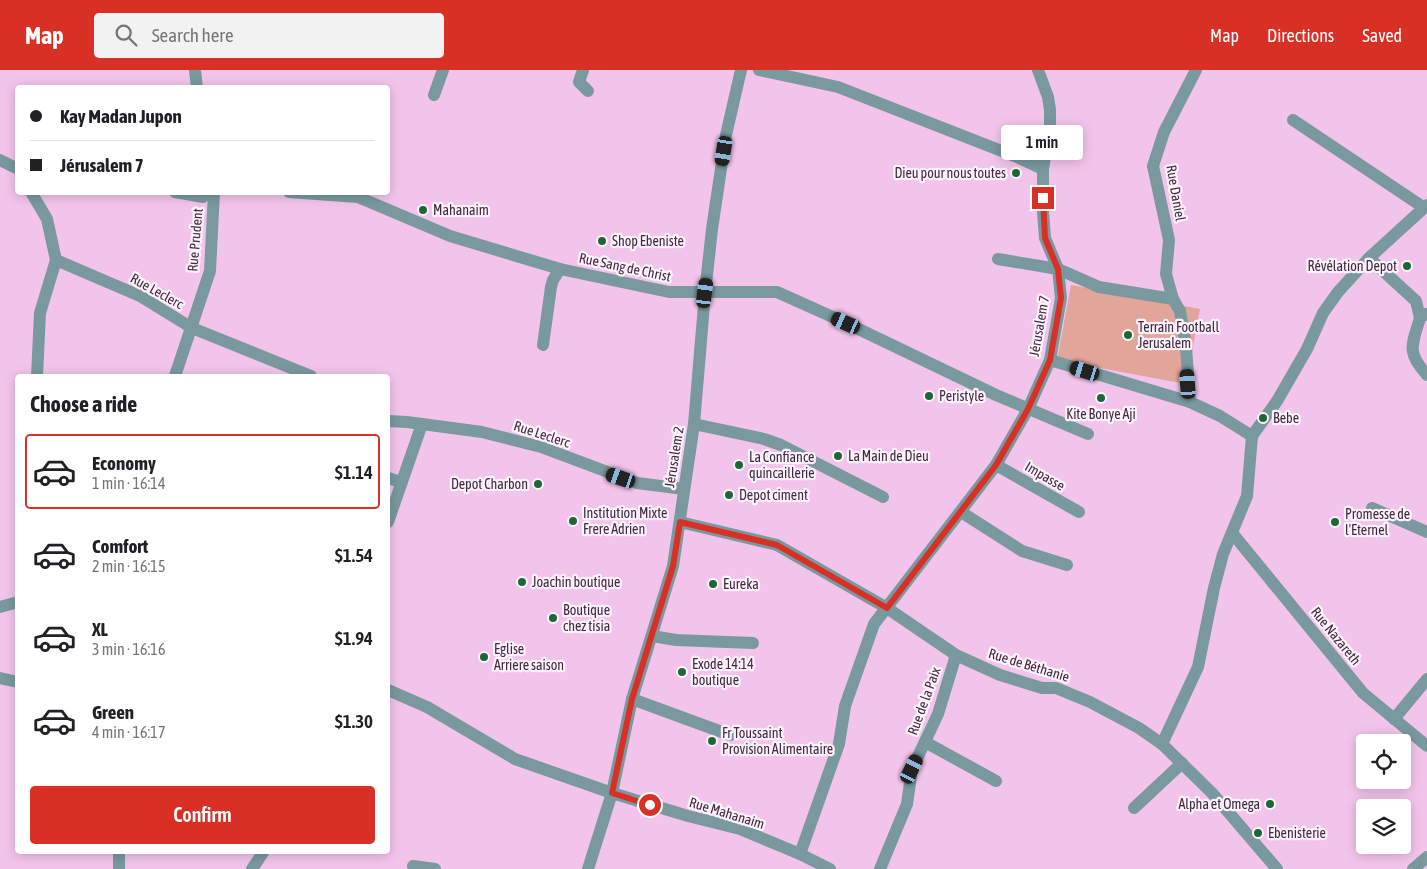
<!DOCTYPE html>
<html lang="en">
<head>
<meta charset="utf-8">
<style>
	:root { --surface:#fff; --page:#f2f2f2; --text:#202124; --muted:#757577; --line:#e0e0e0; --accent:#d93025 }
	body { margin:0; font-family:"Asap Condensed",sans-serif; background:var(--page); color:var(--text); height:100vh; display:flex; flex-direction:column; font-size:19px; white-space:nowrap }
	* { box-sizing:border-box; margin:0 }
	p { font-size:16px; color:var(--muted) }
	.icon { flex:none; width:28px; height:28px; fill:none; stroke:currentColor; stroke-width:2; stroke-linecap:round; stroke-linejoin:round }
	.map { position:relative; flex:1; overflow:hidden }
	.panel { position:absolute; left:15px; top:304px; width:375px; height:480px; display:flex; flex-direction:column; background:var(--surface); border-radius:5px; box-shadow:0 2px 12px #0003 }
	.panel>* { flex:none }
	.top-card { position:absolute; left:15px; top:15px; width:375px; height:110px; border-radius:5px; box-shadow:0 2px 12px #0003; display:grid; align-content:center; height:110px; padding:0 15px; background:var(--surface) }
	.fabs { position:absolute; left:1356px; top:664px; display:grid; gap:10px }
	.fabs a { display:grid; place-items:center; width:55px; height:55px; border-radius:5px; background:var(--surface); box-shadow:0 2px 12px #0003; font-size:25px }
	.end { position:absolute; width:22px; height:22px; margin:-11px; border:6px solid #d93025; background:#fff; box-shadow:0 0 0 2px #fff }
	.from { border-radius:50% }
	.bubble { position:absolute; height:35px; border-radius:5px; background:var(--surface); box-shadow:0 2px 12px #0003; font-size:16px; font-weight:600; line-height:35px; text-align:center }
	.car { position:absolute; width:15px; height:30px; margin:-15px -8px; border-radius:6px; box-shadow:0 0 4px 1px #0007; background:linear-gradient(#222 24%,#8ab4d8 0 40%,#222 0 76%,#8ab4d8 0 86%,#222 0) }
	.top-card b { display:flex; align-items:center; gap:18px; height:48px; font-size:19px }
	.top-card b+b { border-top:1px solid var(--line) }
	.top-card i { width:12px; height:12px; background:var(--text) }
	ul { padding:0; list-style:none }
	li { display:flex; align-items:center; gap:15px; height:75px; margin:0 10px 8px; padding:0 5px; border:2px solid transparent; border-radius:5px }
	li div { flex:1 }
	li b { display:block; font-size:19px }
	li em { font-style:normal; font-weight:600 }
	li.on { border-color:var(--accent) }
	li>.icon { width:45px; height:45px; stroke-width:1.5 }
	h2 { padding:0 15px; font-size:22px; line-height:60px }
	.button { display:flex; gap:10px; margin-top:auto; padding:10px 15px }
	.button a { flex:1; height:58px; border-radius:5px; background:var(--accent); color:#fff; font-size:20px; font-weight:600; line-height:58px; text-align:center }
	header { display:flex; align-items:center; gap:30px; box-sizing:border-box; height:70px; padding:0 25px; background:var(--accent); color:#fff }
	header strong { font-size:24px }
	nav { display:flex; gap:28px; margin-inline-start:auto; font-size:18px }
	.search { width:350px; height:45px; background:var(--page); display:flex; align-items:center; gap:12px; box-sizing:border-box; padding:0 18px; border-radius:5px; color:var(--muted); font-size:19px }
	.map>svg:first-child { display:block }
	.green { fill:#e1a599 }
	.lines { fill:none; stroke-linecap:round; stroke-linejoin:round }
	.minor { stroke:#79999f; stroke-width:12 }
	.tertiary { stroke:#79999f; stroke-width:12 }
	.route { stroke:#d93025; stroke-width:6 }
	.poi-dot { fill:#1b6736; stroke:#fff1fd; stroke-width:2 }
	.labels { text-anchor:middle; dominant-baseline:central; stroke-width:4.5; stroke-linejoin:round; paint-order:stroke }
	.poi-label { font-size:14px; fill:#3d2b3b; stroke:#fff1fd; text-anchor:start }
	.street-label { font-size:14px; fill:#3d2b3b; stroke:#fff1fd }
</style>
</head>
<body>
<header>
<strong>Map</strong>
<div class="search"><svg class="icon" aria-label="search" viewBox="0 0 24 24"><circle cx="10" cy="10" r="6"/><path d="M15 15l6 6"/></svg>Search here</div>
<nav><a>Map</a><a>Directions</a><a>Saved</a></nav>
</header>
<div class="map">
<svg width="1427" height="799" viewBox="0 0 1427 799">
	<rect width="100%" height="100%" fill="#f2c4eb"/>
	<polygon class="green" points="1071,215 1200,239 1186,314 1057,290"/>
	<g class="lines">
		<g class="minor">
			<polyline points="195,0 197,18"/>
			<polyline points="583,0 579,12 588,21"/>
			<polyline points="759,0 838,17 1017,87 1043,99"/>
			<polyline points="434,25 443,0"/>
			<polyline points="1293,50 1423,137"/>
			<polyline points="0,90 18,99"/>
			<polyline points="31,122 47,149 56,190 140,226 192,258 311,306"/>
			<polyline points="175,122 203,127 208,122"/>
			<polyline points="289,122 358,127 450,166 560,199 669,222 777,222 846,253 996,325 1088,364"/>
			<polyline points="1369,188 1416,231 1420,248"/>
			<polyline points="998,189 1058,199 1099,217 1173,229"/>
			<path d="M 1426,244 L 1420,248 C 1412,275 1406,282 1427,305"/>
			<polyline points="543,275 551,217 553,210 560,199"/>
			<polyline points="1050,290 1190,332 1220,346 1252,366"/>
			<polyline points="37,306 40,243 56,190"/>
			<polyline points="175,306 210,201 214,122"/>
			<polyline points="1190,332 1186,277 1180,241 1173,229 1166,204 1169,170 1153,96 1164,62 1196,0"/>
			<polyline points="388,351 407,352 482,362 541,377 637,413 684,419"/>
			<polyline points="694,354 764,369 781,375 883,427"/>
			<polyline points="996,395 1079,442"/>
			<polyline points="388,408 401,412"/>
			<polyline points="1372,438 1427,462"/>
			<polyline points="961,442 1022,481 1067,495"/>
			<polyline points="388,452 422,354"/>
			<polyline points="680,452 777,475 887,538 956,585 1000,605 1042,618 1056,618 1090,632 1139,658 1162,674 1212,723 1277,799"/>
			<polyline points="1233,464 1363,623 1427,676"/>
			<polyline points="0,537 18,532"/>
			<polyline points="652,566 676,570 753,573"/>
			<polyline points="0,608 18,612"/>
			<polyline points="388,620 427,637 515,689 612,723 688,746 740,759 800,784 830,799"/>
			<polyline points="632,629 730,665"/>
			<polyline points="1394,649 1427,609"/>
			<polyline points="925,672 996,711"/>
			<polyline points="1162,674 1198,597 1214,518 1223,484 1247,426 1252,366 1277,331 1307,279 1323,243 1338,222 1369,188 1427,135"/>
			<polyline points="1134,738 1182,693"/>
			<polyline points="119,781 119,799"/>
			<polyline points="800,784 839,674 845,636 874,554 996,395 1028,339 1050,290 1061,228 1058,199 1045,168 1043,142 1043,99 1050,55 1050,40 1048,27 1038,0"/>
			<polyline points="413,796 435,799"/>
			<polyline points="252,799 264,781"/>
			<polyline points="880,799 907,734 912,699 938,644 956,585"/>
		</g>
		<g class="tertiary">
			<polyline points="588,799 612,723 632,629 673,496 694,354 705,223 712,159 726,65 741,0"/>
			<polyline points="1413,799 1427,787"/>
		</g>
	</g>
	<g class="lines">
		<polyline class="route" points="650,735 612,723 632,629 673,496 680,452 777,475 887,538 996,395 1028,339 1050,290 1061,228 1058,199 1045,168 1043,128"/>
	</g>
	<g class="poi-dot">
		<circle cx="1016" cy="103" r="5"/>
		<circle cx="423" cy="140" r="5"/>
		<circle cx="602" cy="171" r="5"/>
		<circle cx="1407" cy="196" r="5"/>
		<circle cx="1128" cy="265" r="5"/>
		<circle cx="929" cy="326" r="5"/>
		<circle cx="1101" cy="328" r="5"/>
		<circle cx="1263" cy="348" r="5"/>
		<circle cx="838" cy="386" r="5"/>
		<circle cx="739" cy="395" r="5"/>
		<circle cx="538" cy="414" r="5"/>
		<circle cx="729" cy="425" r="5"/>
		<circle cx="573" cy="451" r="5"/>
		<circle cx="1335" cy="452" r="5"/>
		<circle cx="522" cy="512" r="5"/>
		<circle cx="713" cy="514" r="5"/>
		<circle cx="553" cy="548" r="5"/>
		<circle cx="484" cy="587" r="5"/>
		<circle cx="682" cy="602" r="5"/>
		<circle cx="712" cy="671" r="5"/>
		<circle cx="1270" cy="734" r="5"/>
		<circle cx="1258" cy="763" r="5"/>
	</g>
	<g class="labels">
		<g class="poi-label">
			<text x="1006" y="103" text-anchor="end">Dieu pour nous toutes</text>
			<text x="433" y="140">Mahanaim</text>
			<text x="612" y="171">Shop Ebeniste</text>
			<text x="1397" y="196" text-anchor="end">Révélation Depot</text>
			<text x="1138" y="257">Terrain Football<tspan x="1138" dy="16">Jerusalem</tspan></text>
			<text x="939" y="326">Peristyle</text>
			<text x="1101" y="344" text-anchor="middle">Kite Bonye Aji</text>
			<text x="1273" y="348">Bebe</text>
			<text x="848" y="386">La Main de Dieu</text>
			<text x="749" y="387">La Confiance<tspan x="749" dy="16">quincaillerie</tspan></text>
			<text x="528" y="414" text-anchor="end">Depot Charbon</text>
			<text x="739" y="425">Depot ciment</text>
			<text x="583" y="443">Institution Mixte<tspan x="583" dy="16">Frere Adrien</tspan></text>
			<text x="1345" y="444">Promesse de<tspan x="1345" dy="16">l'Eternel</tspan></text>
			<text x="532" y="512">Joachin boutique</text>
			<text x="723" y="514">Eureka</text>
			<text x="563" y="540">Boutique<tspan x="563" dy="16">chez tisia</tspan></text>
			<text x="494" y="579">Eglise<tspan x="494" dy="16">Arriere saison</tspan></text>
			<text x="692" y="594">Exode 14:14<tspan x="692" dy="16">boutique</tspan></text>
			<text x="722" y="663">Fr Toussaint<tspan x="722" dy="16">Provision Alimentaire</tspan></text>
			<text x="1260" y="734" text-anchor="end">Alpha et Omega</text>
			<text x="1268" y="763">Ebenisterie</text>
		</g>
		<g class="street-label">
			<text transform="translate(1176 123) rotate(80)">Rue Daniel</text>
			<text transform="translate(195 170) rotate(-85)">Rue Prudent</text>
			<text transform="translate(625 197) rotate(12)">Rue Sang de Christ</text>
			<text transform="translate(157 221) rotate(29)">Rue Leclerc</text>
			<text transform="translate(1039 256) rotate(-80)">Jérusalem 7</text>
			<text transform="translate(542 364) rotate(18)">Rue Leclerc</text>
			<text transform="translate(674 387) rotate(-81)">Jérusalem 2</text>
			<text transform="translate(1045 406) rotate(30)">Impasse</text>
			<text transform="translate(1336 566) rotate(51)">Rue Nazareth</text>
			<text transform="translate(1029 595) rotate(17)">Rue de Béthanie</text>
			<text transform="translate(924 631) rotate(-70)">Rue de la Paix</text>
			<text transform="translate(727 743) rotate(17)">Rue Mahanaim</text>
		</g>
	</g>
</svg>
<div class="fabs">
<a><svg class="icon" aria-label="locate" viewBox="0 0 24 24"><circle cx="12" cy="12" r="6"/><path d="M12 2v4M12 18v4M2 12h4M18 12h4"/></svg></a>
<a><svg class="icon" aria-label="layers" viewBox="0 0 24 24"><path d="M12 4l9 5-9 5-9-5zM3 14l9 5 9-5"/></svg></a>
</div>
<i class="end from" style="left:650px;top:735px"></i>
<i class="end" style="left:1043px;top:128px"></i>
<div class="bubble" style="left:1001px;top:55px;width:82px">1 min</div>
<i class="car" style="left:724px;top:81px;rotate:189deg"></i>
<i class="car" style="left:705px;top:223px;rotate:7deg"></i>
<i class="car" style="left:846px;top:253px;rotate:294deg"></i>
<i class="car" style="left:1085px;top:301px;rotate:287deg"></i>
<i class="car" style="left:1188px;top:314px;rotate:356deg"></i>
<i class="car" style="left:621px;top:408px;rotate:289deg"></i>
<i class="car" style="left:912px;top:699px;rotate:26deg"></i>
<div class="top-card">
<b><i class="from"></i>Kay Madan Jupon</b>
<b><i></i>Jérusalem 7</b>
</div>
<section class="panel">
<h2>Choose a ride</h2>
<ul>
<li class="on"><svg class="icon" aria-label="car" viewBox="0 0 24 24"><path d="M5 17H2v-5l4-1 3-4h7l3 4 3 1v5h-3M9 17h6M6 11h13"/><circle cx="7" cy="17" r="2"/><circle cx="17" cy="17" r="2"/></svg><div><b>Economy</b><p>1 min · 16:14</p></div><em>$1.14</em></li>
<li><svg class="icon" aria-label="car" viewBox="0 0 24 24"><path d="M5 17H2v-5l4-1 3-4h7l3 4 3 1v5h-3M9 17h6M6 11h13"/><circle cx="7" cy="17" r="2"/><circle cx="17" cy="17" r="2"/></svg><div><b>Comfort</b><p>2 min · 16:15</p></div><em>$1.54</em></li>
<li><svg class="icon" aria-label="car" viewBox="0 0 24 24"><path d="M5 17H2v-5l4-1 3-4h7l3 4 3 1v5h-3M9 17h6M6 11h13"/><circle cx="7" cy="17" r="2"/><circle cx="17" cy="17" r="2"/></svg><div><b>XL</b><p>3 min · 16:16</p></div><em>$1.94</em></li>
<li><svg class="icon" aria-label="car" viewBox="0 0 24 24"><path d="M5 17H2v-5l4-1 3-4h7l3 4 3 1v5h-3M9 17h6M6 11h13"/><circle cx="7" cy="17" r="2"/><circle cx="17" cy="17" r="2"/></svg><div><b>Green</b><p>4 min · 16:17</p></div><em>$1.30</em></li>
</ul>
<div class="button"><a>Confirm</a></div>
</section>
</div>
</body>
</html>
